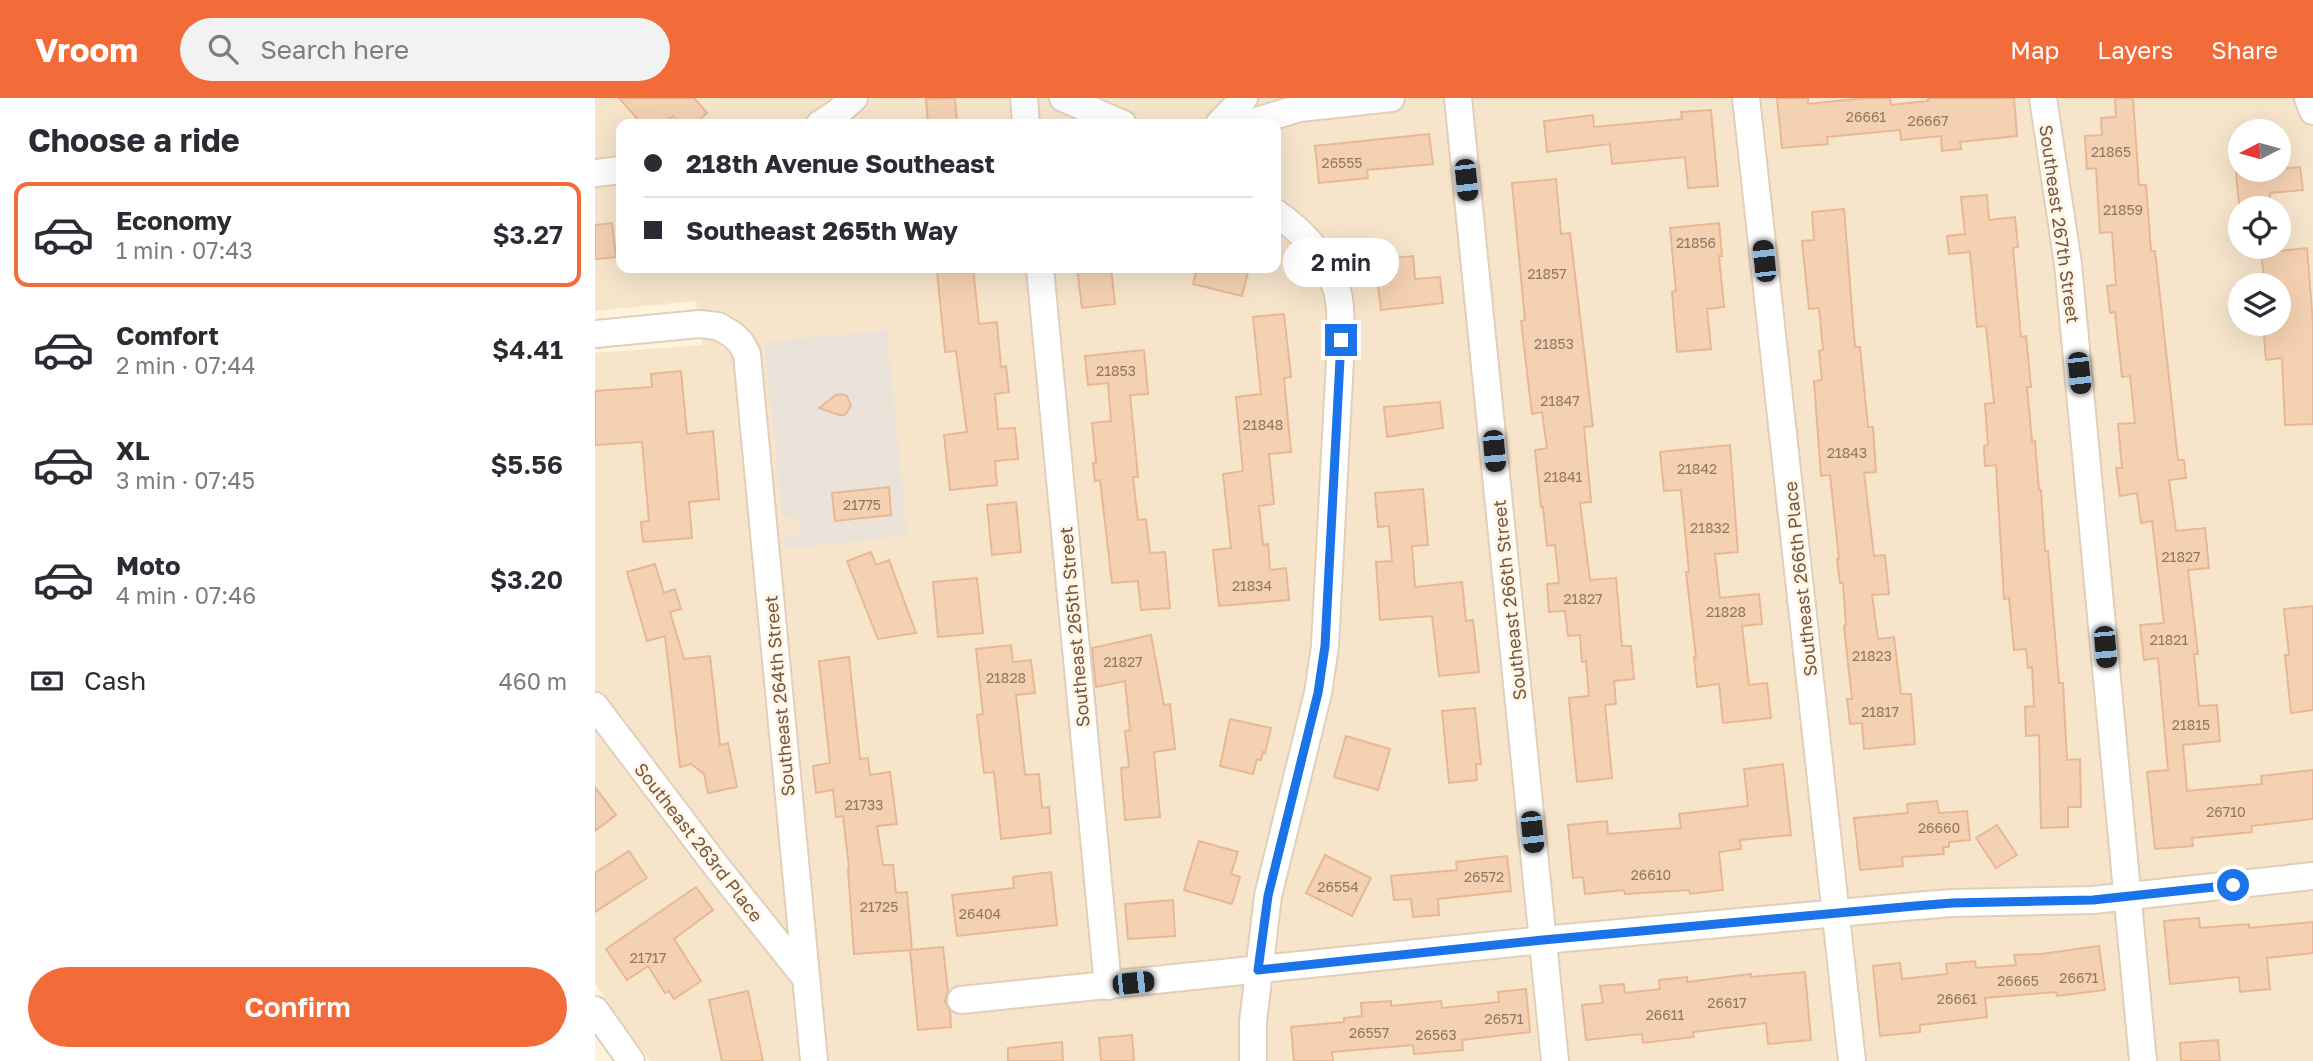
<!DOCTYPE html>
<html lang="en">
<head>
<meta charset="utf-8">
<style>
	:root { --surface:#fff; --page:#f2f2f3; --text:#2b2b33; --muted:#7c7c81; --line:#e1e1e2; --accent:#f26b38 }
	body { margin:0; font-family:"Golos Text",sans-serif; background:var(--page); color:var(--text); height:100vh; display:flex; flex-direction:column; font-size:26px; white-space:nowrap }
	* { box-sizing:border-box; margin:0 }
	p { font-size:23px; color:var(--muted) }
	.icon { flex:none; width:38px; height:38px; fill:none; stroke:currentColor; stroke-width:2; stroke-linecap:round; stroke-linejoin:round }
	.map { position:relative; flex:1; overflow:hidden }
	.drawer { display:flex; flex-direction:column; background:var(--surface); width:595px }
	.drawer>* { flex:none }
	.banner { position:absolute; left:21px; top:21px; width:665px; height:154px; border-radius:14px; box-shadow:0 7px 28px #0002; display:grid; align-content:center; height:154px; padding:0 28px; background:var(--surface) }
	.needle { width:46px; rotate:264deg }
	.controls { position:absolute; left:1633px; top:21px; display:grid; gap:14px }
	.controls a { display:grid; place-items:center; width:63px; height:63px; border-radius:50%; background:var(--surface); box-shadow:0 7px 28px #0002; font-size:35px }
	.end { position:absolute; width:32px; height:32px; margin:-16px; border:9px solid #1a73e8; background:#fff; box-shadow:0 0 0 4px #fff }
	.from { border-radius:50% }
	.bubble { position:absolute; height:49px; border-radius:24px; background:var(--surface); box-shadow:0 7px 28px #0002; font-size:23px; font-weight:600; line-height:49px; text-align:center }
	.car { position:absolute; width:21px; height:42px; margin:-21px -10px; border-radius:9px; box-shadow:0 0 5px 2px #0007; background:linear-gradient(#222 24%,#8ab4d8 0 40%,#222 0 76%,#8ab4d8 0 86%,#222 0) }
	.banner b { display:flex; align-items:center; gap:24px; height:66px; font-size:26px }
	.banner b+b { border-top:2px solid var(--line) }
	.banner i { width:18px; height:18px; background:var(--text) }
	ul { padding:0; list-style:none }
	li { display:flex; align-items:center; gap:21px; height:105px; margin:0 14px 10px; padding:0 14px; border:4px solid transparent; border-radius:14px }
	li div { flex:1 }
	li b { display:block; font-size:26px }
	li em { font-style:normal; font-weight:600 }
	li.on { border-color:var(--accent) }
	li>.icon { width:63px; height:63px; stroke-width:1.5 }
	h2 { padding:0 28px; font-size:32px; line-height:84px }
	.pay { display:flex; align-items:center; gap:18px; height:77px; padding:0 28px; font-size:26px }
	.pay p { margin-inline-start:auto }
	.cta { display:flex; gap:14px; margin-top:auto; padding:14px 28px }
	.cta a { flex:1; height:80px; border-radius:42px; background:var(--accent); color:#fff; font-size:28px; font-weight:600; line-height:80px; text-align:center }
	header { display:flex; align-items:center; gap:42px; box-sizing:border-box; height:98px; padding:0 35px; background:var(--accent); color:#fff }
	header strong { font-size:33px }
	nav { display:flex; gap:38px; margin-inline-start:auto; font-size:24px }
	.search { width:490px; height:63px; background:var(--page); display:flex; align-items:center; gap:18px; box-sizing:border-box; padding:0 24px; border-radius:38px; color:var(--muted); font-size:26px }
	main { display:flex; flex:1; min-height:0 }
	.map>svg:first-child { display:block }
	.residential { fill:#f6e5cb; fill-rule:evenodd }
	.industrial { fill:#ebe3da }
	.building { fill:#f5d1b3; stroke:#e9b892; stroke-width:2 }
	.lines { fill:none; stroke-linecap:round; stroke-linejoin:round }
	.minor-casing { stroke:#e2cfb9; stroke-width:30 }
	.minor { stroke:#fff; stroke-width:26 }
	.route { stroke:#1a73e8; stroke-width:9 }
	.labels { text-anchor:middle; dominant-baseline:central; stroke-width:6; stroke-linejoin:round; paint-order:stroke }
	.number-label { font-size:14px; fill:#957660 }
	.street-label { font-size:18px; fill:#755844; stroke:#fff6e5 }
</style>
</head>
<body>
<header>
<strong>Vroom</strong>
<div class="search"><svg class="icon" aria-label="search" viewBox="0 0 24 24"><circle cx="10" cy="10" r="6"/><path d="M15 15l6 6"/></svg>Search here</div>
<nav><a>Map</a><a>Layers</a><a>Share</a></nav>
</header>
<main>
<section class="drawer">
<h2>Choose a ride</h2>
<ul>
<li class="on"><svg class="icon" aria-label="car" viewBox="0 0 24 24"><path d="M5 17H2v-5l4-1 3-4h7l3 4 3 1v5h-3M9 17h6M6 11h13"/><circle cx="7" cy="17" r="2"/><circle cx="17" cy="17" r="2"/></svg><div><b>Economy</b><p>1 min · 07:43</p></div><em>$3.27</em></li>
<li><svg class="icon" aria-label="car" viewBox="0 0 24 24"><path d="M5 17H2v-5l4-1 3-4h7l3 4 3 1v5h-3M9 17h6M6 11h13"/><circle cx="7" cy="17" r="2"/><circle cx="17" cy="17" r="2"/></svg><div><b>Comfort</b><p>2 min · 07:44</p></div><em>$4.41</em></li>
<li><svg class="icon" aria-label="car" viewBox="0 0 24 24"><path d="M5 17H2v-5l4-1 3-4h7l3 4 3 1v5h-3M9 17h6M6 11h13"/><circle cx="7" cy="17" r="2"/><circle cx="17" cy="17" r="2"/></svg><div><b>XL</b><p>3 min · 07:45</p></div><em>$5.56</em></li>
<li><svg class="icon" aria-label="car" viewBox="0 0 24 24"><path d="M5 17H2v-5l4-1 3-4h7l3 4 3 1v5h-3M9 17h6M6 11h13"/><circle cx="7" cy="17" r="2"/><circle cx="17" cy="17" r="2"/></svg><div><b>Moto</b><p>4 min · 07:46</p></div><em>$3.20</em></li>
</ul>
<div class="pay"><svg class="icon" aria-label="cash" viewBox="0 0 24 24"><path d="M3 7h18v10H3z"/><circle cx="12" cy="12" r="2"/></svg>Cash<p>460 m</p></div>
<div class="cta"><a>Confirm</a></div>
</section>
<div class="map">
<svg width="1718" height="963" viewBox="0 0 1718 963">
	<rect width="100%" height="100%" fill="#fef3dd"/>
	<path class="residential" d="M 0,0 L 1718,0 L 1718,963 L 55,963 L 0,886 L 0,255 L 107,247 L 101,203 L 0,213 ZM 26,26 L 681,26 L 681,170 L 26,170 ZM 1645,33 L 1684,33 L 1684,72 L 1645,72 ZM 1645,110 L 1684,110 L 1684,149 L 1645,149 ZM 1645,187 L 1684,187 L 1684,226 L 1645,226 Z"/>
	<polygon class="industrial" points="292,232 312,438 190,451 189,441 207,435 205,421 187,418 169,244"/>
	<g class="building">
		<polygon points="24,0 99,0 112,15 99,26 86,26 78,18 68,26 47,26"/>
		<polygon points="360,0 362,26 333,26 331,1"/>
		<polygon points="1182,0 1213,0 1213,6 1271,0 1295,0 1296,7 1333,3 1333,0 1419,0 1422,38 1365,44 1366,51 1347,53 1346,38 1306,42 1305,32 1232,39 1233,46 1187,50"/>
		<polygon points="1520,0 1538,0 1544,87 1551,87 1556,153 1560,153 1583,362 1589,362 1591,380 1574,382 1581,433 1610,430 1614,470 1593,472 1603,556 1599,556 1604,608 1622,607 1625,643 1588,647 1592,693 1667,686 1666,678 1718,672 1718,721 1656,728 1657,734 1597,740 1598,748 1560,751 1552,674 1573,672 1563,560 1549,562 1545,527 1569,525 1557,423 1546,425 1542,395 1525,398 1521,370 1527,370 1523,326 1540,325 1535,278 1527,279 1520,214 1515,215 1512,188 1521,187 1517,134 1505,135 1501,70 1492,71 1490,38 1507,37 1506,20 1521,19"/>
		<polygon points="1116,12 1123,88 1093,90 1090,59 1017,66 1015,46 952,54 949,23 998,17 999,29 1087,21 1086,14"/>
		<polygon points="834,36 838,66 772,72 773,80 724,85 720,48"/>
		<polygon points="1705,69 1708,92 1675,95 1675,103 1644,106 1641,75"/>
		<polygon points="961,81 966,136 975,135 998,328 989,329 996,404 985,405 995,482 1021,480 1027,548 1036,548 1039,581 1019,583 1021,606 1010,607 1017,680 982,684 974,600 994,598 991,563 987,564 985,537 973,538 970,513 954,514 952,486 964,485 960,447 952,448 948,409 946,409 940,352 952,350 947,314 937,316 926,223 930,222 917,85"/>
		<polygon points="1392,97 1394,122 1420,119 1423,149 1418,150 1426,239 1431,238 1436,289 1432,289 1437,344 1440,343 1444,392 1446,392 1450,453 1453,453 1464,585 1468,585 1472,662 1485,661 1486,709 1473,709 1473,729 1446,730 1444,637 1431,638 1430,609 1439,608 1437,569 1433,570 1431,551 1419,552 1414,500 1409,501 1401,367 1390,368 1389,348 1393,347 1390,306 1399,305 1391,228 1382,229 1375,154 1354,156 1352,138 1370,136 1366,99"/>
		<polygon points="1249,111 1260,249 1265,249 1273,329 1278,329 1281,374 1269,375 1279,458 1290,457 1294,496 1277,497 1283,541 1299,539 1306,596 1316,596 1320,646 1269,651 1267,625 1255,626 1252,601 1257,601 1249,528 1251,527 1248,485 1245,485 1242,461 1244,461 1235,377 1226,378 1219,283 1227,282 1224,253 1228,252 1224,210 1214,211 1207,143 1219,142 1217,114"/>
		<polygon points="17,125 21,159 0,161 0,127"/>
		<polygon points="1124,125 1127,158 1124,158 1129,209 1112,211 1116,251 1082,254 1077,194 1081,193 1075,130"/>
		<polygon points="1712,150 1718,226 1718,326 1690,327 1687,260 1671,262 1668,226 1684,226 1684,187 1670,187 1666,155"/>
		<polygon points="818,158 820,181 845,179 848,205 786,212 780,162"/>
		<polygon points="378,170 384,226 402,224 406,269 411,268 414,294 400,296 403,331 420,330 423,361 400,363 402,387 355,392 349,337 372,334 361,253 350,254 342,173"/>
		<polygon points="482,170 516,170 520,206 487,210"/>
		<polygon points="602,170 654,170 647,198 598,186"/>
		<polygon points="689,216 696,279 689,280 696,354 674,356 679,406 664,408 668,447 673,446 675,472 691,470 694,502 624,508 618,452 636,450 628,376 648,373 641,299 666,296 658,219"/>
		<polygon points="549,252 553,296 535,297 543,379 538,379 543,422 551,421 555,455 570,454 575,510 546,512 543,483 517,485 505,382 500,383 498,365 501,365 497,325 516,323 513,285 493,287 490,258"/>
		<polygon points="86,273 92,336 118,333 124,401 94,404 97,440 48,444 46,424 54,423 47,344 0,347 0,293 57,289 56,276"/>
		<polygon points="246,296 252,298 256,308 250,317 244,317 224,310 241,297"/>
		<polygon points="845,304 848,330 792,339 789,309"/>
		<polygon points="1135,347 1143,454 1120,456 1125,500 1164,496 1167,526 1147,528 1154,587 1172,585 1176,620 1128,625 1124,586 1102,589 1099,559 1101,559 1091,474 1094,474 1086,392 1069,393 1065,354"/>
		<polygon points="294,389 296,417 240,423 237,395"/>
		<polygon points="828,391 833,447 817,448 820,489 867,484 871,523 878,522 884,574 844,578 837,518 785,522 781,464 797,463 794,428 783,429 780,395"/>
		<polygon points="421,404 426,454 397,457 392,407"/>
		<polygon points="276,454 281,467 294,462 321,535 283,541 252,463"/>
		<polygon points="60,466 69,495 80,491 86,511 75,514 89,561 115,558 125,647 133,645 142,689 113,695 109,676 96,666 85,669 70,538 52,543 32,474"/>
		<polygon points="382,480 388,535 343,539 338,484"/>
		<polygon points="1718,508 1718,612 1696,615 1690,557 1694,557 1689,511"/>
		<polygon points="556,537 569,607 575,606 580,651 559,654 565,719 530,722 526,670 534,669 530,633 535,632 530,583 501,589 497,550"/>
		<polygon points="416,547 418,564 436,562 440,595 421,597 430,677 444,676 447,710 454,709 456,735 406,741 399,674 389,675 382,617 388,616 381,551"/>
		<polygon points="254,559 265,661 273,660 275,677 295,674 302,726 282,728 288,767 298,767 301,795 312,794 317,852 259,856 253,770 254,770 248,718 241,719 238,692 221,695 218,668 235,665 224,563"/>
		<polygon points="880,610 886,666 881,666 882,682 854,685 847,613"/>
		<polygon points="635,621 676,630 670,655 668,654 666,662 662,661 658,676 625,668"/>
		<polygon points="751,638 795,651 783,692 739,679"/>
		<polygon points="1188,666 1196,737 1145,742 1146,751 1124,754 1128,792 1095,796 1094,792 1030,796 1029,792 990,796 988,779 978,780 973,727 1012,723 1013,736 1086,730 1084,716 1153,708 1149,671"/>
		<polygon points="0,689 21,717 0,733"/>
		<polygon points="1342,703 1344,715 1372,713 1375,742 1354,744 1354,749 1348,749 1349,756 1307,759 1308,768 1265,772 1259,720 1313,715 1312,706"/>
		<polygon points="1402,727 1422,757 1401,770 1381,740"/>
		<polygon points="604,743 643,754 636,776 645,779 637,806 589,792"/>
		<polygon points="34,753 52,780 0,814 0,775"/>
		<polygon points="730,757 776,780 757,818 711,795"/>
		<polygon points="912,758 916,793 843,801 844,817 818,819 816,801 799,802 796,778 862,772 861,764"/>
		<polygon points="456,774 462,827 362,838 357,797 419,790 418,779"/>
		<polygon points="101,789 118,812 79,841 106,883 79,901 74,893 70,895 53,868 32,882 11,851"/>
		<polygon points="578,802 580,838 533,841 530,806"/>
		<polygon points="1604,820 1605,830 1654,826 1654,830 1718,824 1718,855 1672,860 1675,891 1645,894 1644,879 1575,886 1569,823"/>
		<polygon points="1504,848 1510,892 1462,898 1461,894 1390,900 1392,919 1325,927 1325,934 1285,938 1278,868 1305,865 1307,881 1352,876 1351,866 1380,863 1381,870 1421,867 1419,857 1446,856"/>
		<polygon points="348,849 353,894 350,903 355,912 356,929 323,932 315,852"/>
		<polygon points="1210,874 1216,942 1173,946 1171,925 1098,934 1099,939 1048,945 1047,936 991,942 987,907 1008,905 1005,888 1029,886 1030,895 1065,891 1064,882 1092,879 1092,884 1156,876 1156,879"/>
		<polygon points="931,891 935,934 867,942 868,952 819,956 818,947 737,954 738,963 699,963 696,929 749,924 749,920 767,918 766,905 796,903 796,908 846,903 847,910 904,904 903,894"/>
		<polygon points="153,893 168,963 127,963 114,902"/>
		<polygon points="537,937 539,963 506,963 504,940"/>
		<polygon points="1623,942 1625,963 1586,963 1585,945"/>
		<polygon points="467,944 468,963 413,963 413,950"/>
	</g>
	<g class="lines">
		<defs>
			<g id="minor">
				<polyline points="429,0 431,26"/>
				<polyline points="468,0 528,26"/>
				<polyline points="863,0 960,963"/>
				<polyline points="1151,0 1257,963"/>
				<polyline points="1448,0 1473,166 1548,963"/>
				<polyline points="1713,0 1718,13"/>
				<polyline points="225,26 242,15 259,0"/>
				<polyline points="624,26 649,0"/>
				<polyline points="651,26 705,10 796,0"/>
				<polyline points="0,75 26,72"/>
				<polyline points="445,170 513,888"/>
				<polyline points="0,236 104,226 123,228 138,237 146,245 152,256 219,963"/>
				<polyline points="0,608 122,769 210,879"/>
				<polyline points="366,902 948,842 1320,808 1357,805 1498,802 1718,778"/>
				<polyline points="0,912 36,963"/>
				<path d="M 658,963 L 658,924 L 673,798 L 723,595 L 730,548 L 746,242 C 745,224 747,203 740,187 C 729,157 707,133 681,115"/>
			</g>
		</defs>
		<use href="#minor" class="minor-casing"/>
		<use href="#minor" class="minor"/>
	</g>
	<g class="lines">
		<polyline class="route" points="746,242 730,548 723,595 673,798 663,872 948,842 1320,808 1357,805 1498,802 1638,787"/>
	</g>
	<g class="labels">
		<g class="number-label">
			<text x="1271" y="18">26661</text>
			<text x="1333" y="22">26667</text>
			<text x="1516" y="53">21865</text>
			<text x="747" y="64">26555</text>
			<text x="1528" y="111">21859</text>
			<text x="1101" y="144">21856</text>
			<text x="952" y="175">21857</text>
			<text x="959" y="245">21853</text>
			<text x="521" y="272">21853</text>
			<text x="965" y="302">21847</text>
			<text x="668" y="326">21848</text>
			<text x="1252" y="354">21843</text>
			<text x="1102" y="370">21842</text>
			<text x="968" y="378">21841</text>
			<text x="267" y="406">21775</text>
			<text x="1115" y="429">21832</text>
			<text x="1586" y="458">21827</text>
			<text x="657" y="487">21834</text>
			<text x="988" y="500">21827</text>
			<text x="1131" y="513">21828</text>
			<text x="1574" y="541">21821</text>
			<text x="1277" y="557">21823</text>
			<text x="528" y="563">21827</text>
			<text x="411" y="579">21828</text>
			<text x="1285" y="613">21817</text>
			<text x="1596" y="626">21815</text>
			<text x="269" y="706">21733</text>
			<text x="1631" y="713">26710</text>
			<text x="1344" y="729">26660</text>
			<text x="1056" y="776">26610</text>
			<text x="889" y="778">26572</text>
			<text x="743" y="788">26554</text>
			<text x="284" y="808">21725</text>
			<text x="385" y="815">26404</text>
			<text x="53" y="859">21717</text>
			<text x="1484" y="879">26671</text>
			<text x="1423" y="882">26665</text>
			<text x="1362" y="900">26661</text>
			<text x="1132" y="904">26617</text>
			<text x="1070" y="916">26611</text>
			<text x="909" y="920">26571</text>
			<text x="774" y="934">26557</text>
			<text x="841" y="936">26563</text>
		</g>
		<g class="street-label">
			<text transform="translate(1465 126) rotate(82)">Southeast 267th Street</text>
			<text transform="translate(1205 481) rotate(-96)">Southeast 266th Place</text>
			<text transform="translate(914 502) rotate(-96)">Southeast 266th Street</text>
			<text transform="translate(479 529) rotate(-95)">Southeast 265th Street</text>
			<text transform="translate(184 598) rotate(-95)">Southeast 264th Street</text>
			<text transform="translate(104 744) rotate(52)">Southeast 263rd Place</text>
		</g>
	</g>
</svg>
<div class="controls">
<a><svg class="needle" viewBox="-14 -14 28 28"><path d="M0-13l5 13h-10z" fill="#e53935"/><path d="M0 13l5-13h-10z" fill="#7c7c81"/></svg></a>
<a><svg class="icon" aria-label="locate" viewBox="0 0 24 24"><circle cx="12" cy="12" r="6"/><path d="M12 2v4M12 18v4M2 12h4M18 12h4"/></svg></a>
<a><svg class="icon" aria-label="layers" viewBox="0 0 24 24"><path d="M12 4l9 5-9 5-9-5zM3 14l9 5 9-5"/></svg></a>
</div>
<i class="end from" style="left:1638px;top:787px"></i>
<i class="end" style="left:746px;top:242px"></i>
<div class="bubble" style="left:688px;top:140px;width:116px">2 min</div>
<i class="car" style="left:871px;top:82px;rotate:174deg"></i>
<i class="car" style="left:1169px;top:163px;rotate:354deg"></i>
<i class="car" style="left:1484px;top:275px;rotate:174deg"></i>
<i class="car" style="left:899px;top:353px;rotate:175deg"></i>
<i class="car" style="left:1510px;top:549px;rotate:175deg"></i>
<i class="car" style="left:937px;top:734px;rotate:174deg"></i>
<i class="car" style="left:538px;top:885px;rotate:84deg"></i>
<div class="banner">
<b><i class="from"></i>218th Avenue Southeast</b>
<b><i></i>Southeast 265th Way</b>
</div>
</div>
</main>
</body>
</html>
